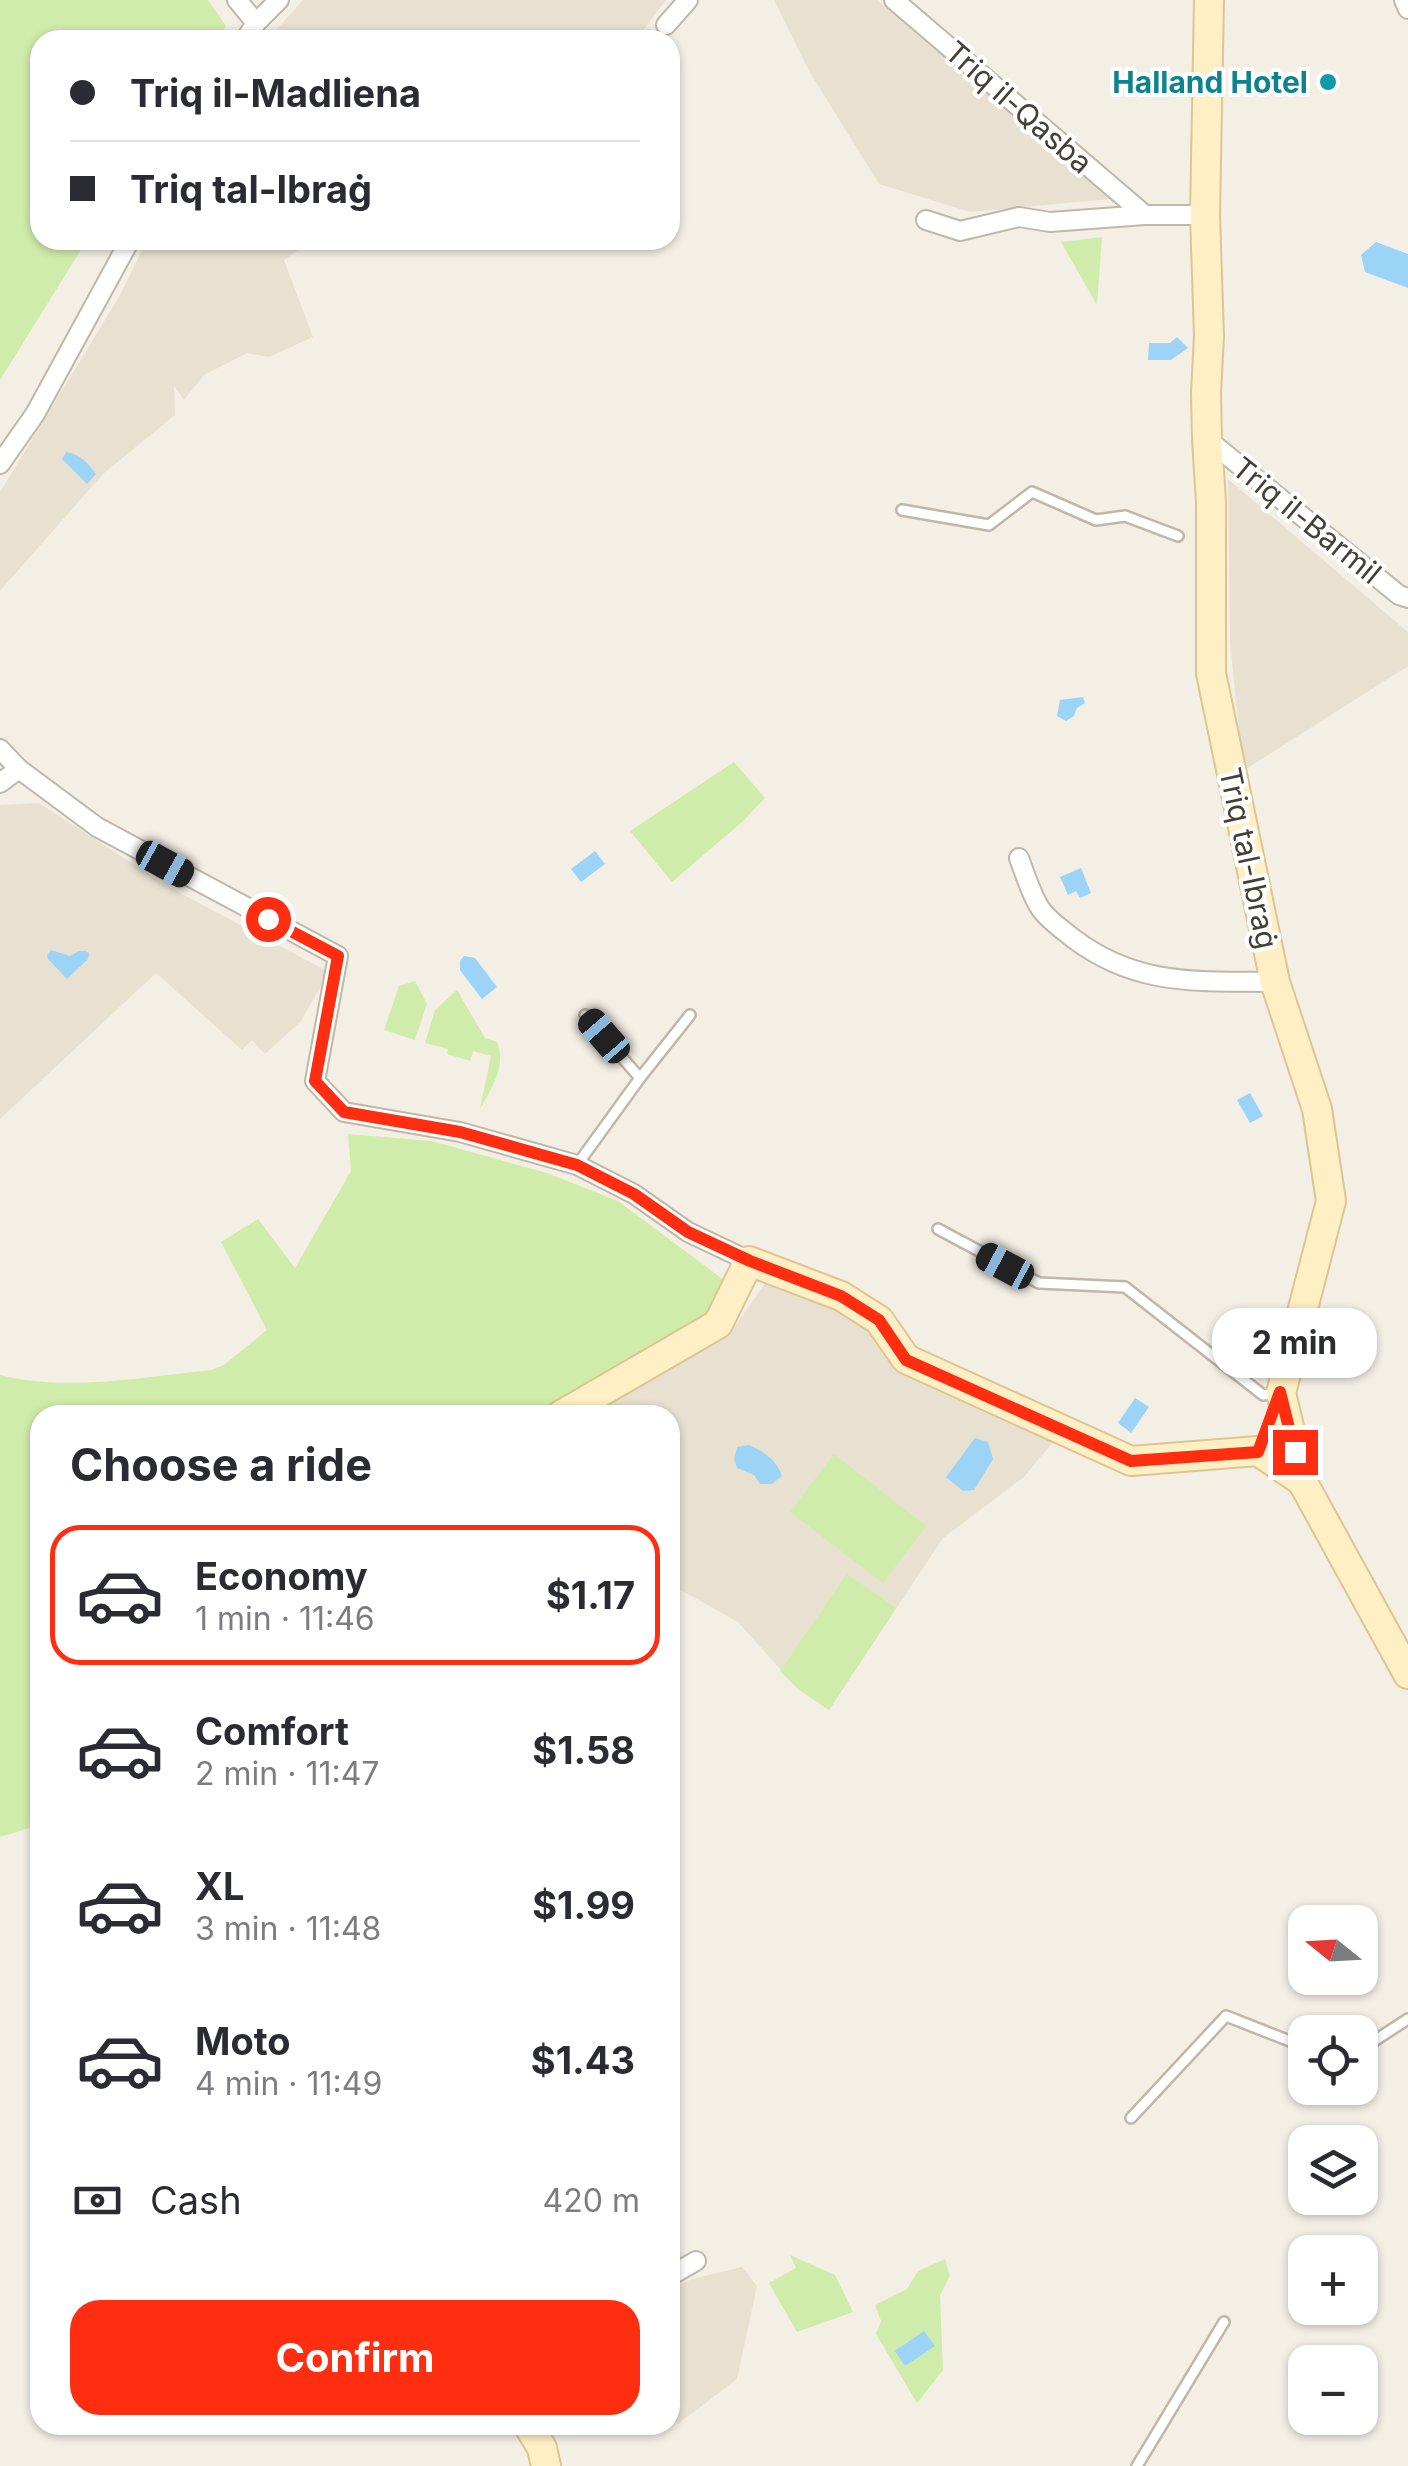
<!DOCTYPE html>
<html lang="en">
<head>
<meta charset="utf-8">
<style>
	:root { --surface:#fff; --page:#f2f2f3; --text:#2b2b33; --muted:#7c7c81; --line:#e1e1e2; --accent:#ff2e11 }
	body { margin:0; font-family:Inter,sans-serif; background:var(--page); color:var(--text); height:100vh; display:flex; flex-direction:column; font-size:38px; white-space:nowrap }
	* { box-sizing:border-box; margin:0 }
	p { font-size:32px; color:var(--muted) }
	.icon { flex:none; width:55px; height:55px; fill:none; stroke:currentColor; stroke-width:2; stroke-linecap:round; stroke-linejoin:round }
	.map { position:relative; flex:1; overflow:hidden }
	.side { position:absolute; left:30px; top:1405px; width:650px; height:1030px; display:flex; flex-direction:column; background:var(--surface); border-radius:30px; box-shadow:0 2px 8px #0004 }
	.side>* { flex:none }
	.top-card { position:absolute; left:30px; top:30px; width:650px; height:220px; border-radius:30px; box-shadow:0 2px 8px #0004; display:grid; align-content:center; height:220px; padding:0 40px; background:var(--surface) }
	.needle { width:65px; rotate:288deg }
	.buttons { position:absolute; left:1288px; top:1905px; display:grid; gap:20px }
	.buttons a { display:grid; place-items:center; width:90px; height:90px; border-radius:20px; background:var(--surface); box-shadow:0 2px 8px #0004; font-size:50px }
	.end { position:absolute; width:45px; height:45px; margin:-22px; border:12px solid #ff2e11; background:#fff; box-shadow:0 0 0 5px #fff }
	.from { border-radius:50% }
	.bubble { position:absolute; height:70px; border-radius:30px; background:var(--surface); box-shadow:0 2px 8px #0004; font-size:32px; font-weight:700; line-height:70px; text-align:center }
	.car { position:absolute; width:30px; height:60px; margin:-30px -15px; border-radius:12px; box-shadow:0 0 8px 2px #0007; background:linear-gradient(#222 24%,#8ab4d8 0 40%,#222 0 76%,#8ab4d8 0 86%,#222 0) }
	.top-card b { display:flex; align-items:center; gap:35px; height:95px; font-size:38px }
	.top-card b+b { border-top:2px solid var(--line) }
	.top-card i { width:25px; height:25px; background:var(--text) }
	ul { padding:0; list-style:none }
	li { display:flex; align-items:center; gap:30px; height:140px; margin:0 20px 15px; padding:0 20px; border:5px solid transparent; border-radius:30px }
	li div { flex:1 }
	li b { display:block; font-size:38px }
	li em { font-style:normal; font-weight:700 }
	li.active { border-color:var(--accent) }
	li>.icon { width:90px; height:90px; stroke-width:1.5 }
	h2 { padding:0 40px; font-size:45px; line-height:120px }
	.pay { display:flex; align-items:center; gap:25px; height:110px; padding:0 40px; font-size:38px }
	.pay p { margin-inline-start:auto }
	.cta { display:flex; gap:20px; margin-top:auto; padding:20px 40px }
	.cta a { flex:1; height:115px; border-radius:30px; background:var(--accent); color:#fff; font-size:40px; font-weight:700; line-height:115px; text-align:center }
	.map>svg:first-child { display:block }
	.residential { fill:#e8e1d2 }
	.green { fill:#d0ecaa }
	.water { fill:#9bd4f7 }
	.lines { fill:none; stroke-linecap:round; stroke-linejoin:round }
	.service-casing { stroke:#c0b7a7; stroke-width:14 }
	.minor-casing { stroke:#c0b7a7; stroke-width:22 }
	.secondary-casing { stroke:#dcc592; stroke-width:32 }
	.service { stroke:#fff; stroke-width:9 }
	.minor { stroke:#fff; stroke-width:18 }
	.secondary { stroke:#ffefc4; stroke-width:28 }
	.route { stroke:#ff2e11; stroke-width:12 }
	.culture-dot { fill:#0f9aa8; stroke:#fff; stroke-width:4 }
	.labels { text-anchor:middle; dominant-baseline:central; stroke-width:8; stroke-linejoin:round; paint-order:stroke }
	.culture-label { font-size:30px; font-weight:bold; fill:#0d838f; stroke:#fff; text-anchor:end }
	.street-label { font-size:30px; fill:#473f34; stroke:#fff }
</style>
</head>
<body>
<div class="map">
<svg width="1408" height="2466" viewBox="0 0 1408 2466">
	<rect width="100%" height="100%" fill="#f4efe5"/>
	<g class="residential">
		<polygon points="303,0 666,0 642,32 621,40 267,40"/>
		<polygon points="774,0 877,0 1110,199 970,212 879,184 809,71"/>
		<polygon points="147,240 313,240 284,260 313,337 269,357 247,353 204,375 184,400 174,386 175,415 103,474 0,591 0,492 119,297"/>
		<polygon points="1228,479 1408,632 1408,666 1243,771 1230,642"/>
		<polygon points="39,803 167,886 329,972 301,1021 265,1054 252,1040 242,1050 156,973 0,1119 0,805"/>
		<polygon points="772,1273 850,1311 899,1367 1056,1438 1024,1477 943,1538 829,1710 798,1689 738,1622 670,1584 670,1415 578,1415 731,1332"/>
		<polygon points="742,2267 757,2286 737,2379 678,2424 670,2417 670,2289 692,2279"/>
	</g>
	<g class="green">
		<polygon points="0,0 208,0 226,26 217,40 40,40 40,240 87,240 0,380"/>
		<polygon points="1102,237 1097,305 1061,242"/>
		<polygon points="734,762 765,798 742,822 672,882 630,831"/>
		<polygon points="415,981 427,1004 415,1040 384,1030 399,986"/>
		<path d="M 457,990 L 485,1038 L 497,1042 C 507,1065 491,1089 480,1109 L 491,1056 L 473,1051 L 470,1061 L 447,1054 L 448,1049 L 425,1043 L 435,1010 Z"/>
		<path d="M 348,1134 L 432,1141 L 547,1173 L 618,1201 L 728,1283 L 720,1306 L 588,1392 L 528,1415 L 40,1415 L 40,1825 L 0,1837 L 0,1375 C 68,1392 142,1377 211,1370 L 224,1365 L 267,1330 L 221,1242 L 258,1219 L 295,1268 L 351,1171 Z"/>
		<polygon points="834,1454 926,1526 883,1583 790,1512"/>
		<polygon points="847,1574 896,1608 829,1710 798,1689 780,1671"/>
		<polygon points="790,2255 835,2275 853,2312 797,2332 769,2283 796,2268"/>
		<polygon points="945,2259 950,2276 940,2295 943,2370 917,2403 876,2334 881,2321 875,2305 907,2289 918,2271"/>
	</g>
	<g class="water">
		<polygon points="1376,242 1408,254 1408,288 1365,272 1361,255"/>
		<polygon points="1177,337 1188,348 1171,360 1148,360 1149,343 1170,343"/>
		<path d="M 66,452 C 80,454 88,463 96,474 L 87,484 L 62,459 Z"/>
		<polygon points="1083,697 1085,703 1077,708 1074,716 1066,721 1057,716 1060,700"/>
		<polygon points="595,851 605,864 581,882 571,869"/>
		<polygon points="1081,868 1091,893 1080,898 1076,891 1068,895 1060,877"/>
		<polygon points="51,950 70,956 79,951 86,951 89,953 88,959 67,979 48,959 47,955"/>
		<polygon points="464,956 475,958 497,987 482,999 460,970 460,961"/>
		<polygon points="1250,1093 1263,1116 1250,1123 1237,1100"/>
		<polygon points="1135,1398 1149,1407 1131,1433 1118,1423"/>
		<polygon points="975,1438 988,1442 993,1459 974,1490 963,1491 946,1477"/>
		<path d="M 749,1445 C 763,1451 777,1460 782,1476 L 772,1484 L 760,1484 L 754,1475 L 737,1468 L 734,1459 L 737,1447 Z"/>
		<polygon points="924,2331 935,2346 905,2366 895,2351"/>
	</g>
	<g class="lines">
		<defs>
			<g id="service">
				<polyline points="902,510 989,525 1032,492 1096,520 1125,516 1178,536"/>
				<polyline points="585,1015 640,1078"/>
				<polyline points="577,1165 640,1078 690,1015"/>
				<polyline points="938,1229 1039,1283 1125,1287 1263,1395 1278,1393"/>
				<polyline points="1360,2044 1374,2041 1408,2019"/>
				<polyline points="1131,2118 1226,2016 1305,2047"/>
				<polyline points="1137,2466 1224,2322"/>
			</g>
			<g id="minor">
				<polyline points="237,0 256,23"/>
				<polyline points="894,0 1145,215"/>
				<polyline points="1404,0 1408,9"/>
				<polyline points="666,25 688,0"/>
				<polyline points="245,40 256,23 279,0"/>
				<polyline points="926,220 960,231 1019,217 1050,222 1145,215 1205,215"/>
				<polyline points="1207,439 1399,595 1408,598"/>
				<polyline points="0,464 35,414 130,240"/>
				<polyline points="0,749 19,769 97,827 338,956 315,1081 344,1112 460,1132 577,1165 634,1194 688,1232 749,1261"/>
				<polyline points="0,783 19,769"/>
				<path d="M 1019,858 C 1025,874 1031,894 1040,908 C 1048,920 1063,930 1074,939 C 1138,987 1199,981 1275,982"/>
				<polyline points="670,2276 696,2261"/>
			</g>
			<g id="secondary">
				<polyline points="1209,0 1205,215 1209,336 1206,393 1207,439 1211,502 1211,673 1275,982 1317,1109 1331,1201 1281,1393 1302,1481 1408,1674"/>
				<polyline points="561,1415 718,1324 749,1261 841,1296 879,1320 906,1359 1131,1461 1258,1451 1302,1481"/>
				<polyline points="528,2425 542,2448 546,2466"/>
			</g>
		</defs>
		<use href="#service" class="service-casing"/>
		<use href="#minor" class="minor-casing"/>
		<use href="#secondary" class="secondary-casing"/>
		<use href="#service" class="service"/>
		<use href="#minor" class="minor"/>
		<use href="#secondary" class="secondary"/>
	</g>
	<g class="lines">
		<polyline class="route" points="268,919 338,956 315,1081 344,1112 460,1132 577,1165 634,1194 688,1232 750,1261 841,1296 879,1320 906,1360 1131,1461 1258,1452 1280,1392 1295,1452"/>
	</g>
	<circle class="culture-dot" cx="1328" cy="82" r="10"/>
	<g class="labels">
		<g class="culture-label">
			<text x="1308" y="82">Halland Hotel</text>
		</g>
		<g class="street-label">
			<text transform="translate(1019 107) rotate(41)">Triq il-Qasba</text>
			<text transform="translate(1307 520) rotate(39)">Triq il-Barmil</text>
			<text transform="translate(1249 858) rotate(78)">Triq tal-Ibraġ</text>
		</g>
	</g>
</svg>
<div class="buttons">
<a><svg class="needle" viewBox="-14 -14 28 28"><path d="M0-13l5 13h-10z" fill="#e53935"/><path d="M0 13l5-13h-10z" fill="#7c7c81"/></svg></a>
<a><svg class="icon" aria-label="locate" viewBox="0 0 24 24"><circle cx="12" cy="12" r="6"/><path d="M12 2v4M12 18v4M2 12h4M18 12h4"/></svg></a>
<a><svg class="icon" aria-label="layers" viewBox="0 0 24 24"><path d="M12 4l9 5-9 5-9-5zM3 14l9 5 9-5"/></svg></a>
<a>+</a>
<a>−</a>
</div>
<i class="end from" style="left:268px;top:919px"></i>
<i class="end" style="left:1295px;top:1452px"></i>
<div class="bubble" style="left:1212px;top:1308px;width:165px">2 min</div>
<i class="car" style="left:165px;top:864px;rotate:119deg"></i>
<i class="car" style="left:604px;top:1036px;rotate:319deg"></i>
<i class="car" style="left:1005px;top:1266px;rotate:298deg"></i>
<div class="top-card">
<b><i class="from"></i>Triq il-Madliena</b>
<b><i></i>Triq tal-Ibraġ</b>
</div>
<section class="side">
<h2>Choose a ride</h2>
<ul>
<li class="active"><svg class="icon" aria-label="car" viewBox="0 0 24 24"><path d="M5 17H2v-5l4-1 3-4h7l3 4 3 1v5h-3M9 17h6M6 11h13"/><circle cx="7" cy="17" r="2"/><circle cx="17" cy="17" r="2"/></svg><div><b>Economy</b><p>1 min · 11:46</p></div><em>$1.17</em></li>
<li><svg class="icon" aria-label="car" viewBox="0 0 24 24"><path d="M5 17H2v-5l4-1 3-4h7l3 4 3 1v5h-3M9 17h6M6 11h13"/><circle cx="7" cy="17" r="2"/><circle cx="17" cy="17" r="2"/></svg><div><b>Comfort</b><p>2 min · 11:47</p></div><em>$1.58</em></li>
<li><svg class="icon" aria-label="car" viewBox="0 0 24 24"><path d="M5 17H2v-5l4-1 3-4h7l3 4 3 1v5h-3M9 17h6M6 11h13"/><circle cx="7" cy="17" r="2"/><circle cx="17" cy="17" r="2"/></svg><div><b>XL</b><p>3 min · 11:48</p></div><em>$1.99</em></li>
<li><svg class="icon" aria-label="car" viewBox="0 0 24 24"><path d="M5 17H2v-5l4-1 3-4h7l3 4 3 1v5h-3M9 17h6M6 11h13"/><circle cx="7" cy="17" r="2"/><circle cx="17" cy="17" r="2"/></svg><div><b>Moto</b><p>4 min · 11:49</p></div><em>$1.43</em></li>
</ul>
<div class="pay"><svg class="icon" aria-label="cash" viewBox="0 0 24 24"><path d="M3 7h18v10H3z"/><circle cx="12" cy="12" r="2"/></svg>Cash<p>420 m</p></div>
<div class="cta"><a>Confirm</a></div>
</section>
</div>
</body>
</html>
